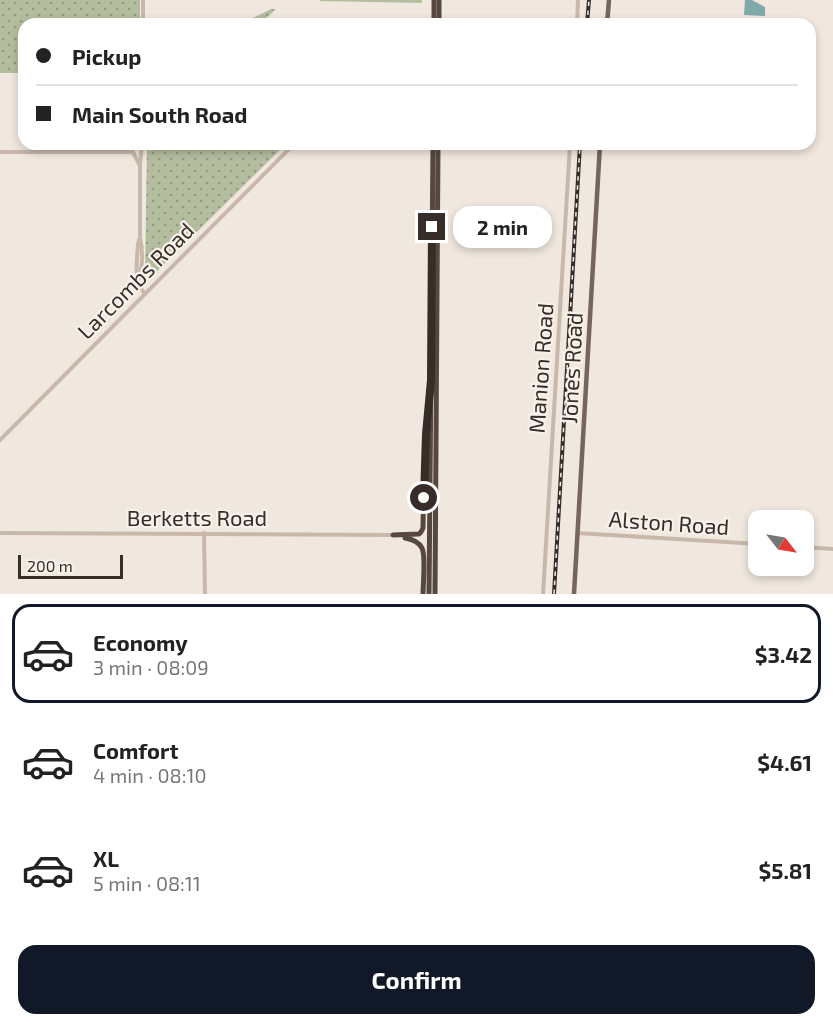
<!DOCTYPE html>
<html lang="en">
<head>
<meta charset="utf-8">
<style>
	:root { --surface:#fff; --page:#f6f6f6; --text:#222; --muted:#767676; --line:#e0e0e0; --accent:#111827 }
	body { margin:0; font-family:"Exo 2",sans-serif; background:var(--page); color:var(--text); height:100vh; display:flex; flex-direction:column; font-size:22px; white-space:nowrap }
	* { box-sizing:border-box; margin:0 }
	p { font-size:20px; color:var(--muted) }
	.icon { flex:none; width:33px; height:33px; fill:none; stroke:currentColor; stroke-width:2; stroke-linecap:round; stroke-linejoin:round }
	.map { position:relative; height:594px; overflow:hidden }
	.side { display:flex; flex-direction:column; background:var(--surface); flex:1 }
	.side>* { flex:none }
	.hud { position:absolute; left:18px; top:18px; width:798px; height:132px; border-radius:18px; box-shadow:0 3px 9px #0003; display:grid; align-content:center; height:132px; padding:0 18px; background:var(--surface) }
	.needle { width:39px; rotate:121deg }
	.buttons { position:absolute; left:748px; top:510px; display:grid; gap:12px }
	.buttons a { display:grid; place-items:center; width:66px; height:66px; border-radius:12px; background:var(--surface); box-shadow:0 3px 9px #0003; font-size:30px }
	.scale { position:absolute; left:18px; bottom:15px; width:105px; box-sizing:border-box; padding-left:6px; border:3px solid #362d29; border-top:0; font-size:16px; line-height:21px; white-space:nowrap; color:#362d29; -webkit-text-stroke:4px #f8f1ea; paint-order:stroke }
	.end { position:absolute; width:27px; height:27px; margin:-14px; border:8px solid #362d29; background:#fff; box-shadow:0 0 0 3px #fff }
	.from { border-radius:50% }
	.bubble { position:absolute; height:42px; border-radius:18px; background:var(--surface); box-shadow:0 3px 9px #0003; font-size:20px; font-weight:700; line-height:42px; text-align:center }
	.hud b { display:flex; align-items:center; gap:21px; height:57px; font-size:22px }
	.hud b+b { border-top:2px solid var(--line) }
	.hud i { width:15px; height:15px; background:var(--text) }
	ul { padding:10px 0 0; list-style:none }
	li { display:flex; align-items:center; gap:18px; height:99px; margin:0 12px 9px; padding:0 6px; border:3px solid transparent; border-radius:18px }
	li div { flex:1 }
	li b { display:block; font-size:22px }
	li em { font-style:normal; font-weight:700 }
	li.on { border-color:var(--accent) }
	li>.icon { width:54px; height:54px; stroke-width:1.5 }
	.cta { display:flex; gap:12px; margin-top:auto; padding:12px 18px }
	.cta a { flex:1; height:69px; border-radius:18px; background:var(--accent); color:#fff; font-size:24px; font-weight:700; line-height:69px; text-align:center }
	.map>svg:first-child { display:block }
	.grass { fill:url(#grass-dots) }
	.forest { fill:url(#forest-crowns) }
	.water { fill:#80a9aa }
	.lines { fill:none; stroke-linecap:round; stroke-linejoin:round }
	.minor { stroke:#c7b8ab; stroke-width:4 }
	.major { stroke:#76655c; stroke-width:4.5 }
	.highway { stroke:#564841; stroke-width:5 }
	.rail-casing { stroke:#362d29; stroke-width:4 }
	.rail { stroke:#f8f1ea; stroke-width:1.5; stroke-dasharray:4.5; stroke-linecap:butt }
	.route { stroke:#362d29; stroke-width:8 }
	.labels { text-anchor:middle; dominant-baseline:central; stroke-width:4.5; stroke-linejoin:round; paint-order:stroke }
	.street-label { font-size:22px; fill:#362d29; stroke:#f8f1ea }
</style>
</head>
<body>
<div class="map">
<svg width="833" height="594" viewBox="0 0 833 594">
	<defs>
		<pattern id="grass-dots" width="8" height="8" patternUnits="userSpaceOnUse" patternTransform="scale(1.5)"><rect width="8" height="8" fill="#b4be9f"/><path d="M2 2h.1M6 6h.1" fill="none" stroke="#939b82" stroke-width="1.8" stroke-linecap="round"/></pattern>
		<pattern id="forest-crowns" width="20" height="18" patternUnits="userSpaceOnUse" patternTransform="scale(1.5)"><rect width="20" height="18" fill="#b4be9f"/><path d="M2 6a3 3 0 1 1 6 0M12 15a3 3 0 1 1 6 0" fill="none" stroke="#939b82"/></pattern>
	</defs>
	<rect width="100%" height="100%" fill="#f0e7de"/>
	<g class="grass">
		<polygon points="0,0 140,0 140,23 24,24 24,73 0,73"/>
		<path d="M 271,9 L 275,9 L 275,10 C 265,21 255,24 241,24 Z"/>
		<polygon points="147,144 286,144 145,283"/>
	</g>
	<polygon class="forest" points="320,0 422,0 422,3 320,1"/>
	<polygon class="water" points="745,0 752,0 765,7 765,16 744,15"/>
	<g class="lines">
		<g class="minor">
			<polyline points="143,24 143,0"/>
			<polyline points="577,24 578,0"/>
			<path d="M 0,152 L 133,152 L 140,166 L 140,238 C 143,251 143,268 138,280"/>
			<polyline points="140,164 142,144"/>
			<path d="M 139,240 L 138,244 C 137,261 133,281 145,294"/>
			<polyline points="0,440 294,144"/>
			<polyline points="0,533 393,535"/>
			<polyline points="204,533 205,594"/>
			<polyline points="577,533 759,544"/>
			<polyline points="804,547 833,549"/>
			<polyline points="543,594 570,144"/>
		</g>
		<g class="major">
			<polyline points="607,24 609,0"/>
			<polyline points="574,594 600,144"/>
		</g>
		<g class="highway">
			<polyline points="434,24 434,0"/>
			<polyline points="439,24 439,0"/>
			<polyline points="393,535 419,534 421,532 423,528 424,470 427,414"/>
			<path d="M 405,538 C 412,539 418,541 422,548 C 426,556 423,584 423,594"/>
			<polyline points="429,594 433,144"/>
			<polyline points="435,594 438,144"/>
		</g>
		<defs>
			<g id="rail">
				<polyline points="587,24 589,0"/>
				<polyline points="554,594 580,144"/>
			</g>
		</defs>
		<use href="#rail" class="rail-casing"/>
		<use href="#rail" class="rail"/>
	</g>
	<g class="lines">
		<polyline class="route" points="424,498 426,434 431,380 432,227"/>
	</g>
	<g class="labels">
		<g class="street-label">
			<text transform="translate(135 280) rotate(-45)">Larcombs Road</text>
			<text transform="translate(540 368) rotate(-86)">Manion Road</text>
			<text transform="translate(571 368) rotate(-87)">Jones Road</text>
			<text x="197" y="517">Berketts Road</text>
			<text transform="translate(669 522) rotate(4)">Alston Road</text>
		</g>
	</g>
</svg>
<div class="buttons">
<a><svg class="needle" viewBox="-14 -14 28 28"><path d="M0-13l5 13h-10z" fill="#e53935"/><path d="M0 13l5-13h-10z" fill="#767676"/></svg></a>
</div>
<div class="scale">200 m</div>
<i class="end from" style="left:424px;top:498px"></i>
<i class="end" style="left:432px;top:227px"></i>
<div class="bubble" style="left:453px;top:206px;width:99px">2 min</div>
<div class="hud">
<b><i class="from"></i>Pickup</b>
<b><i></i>Main South Road</b>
</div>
</div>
<section class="side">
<ul>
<li class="on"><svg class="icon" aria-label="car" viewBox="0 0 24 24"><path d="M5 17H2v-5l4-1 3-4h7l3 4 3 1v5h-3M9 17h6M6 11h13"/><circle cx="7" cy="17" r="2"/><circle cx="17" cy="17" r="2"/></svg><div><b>Economy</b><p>3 min · 08:09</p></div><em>$3.42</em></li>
<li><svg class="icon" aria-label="car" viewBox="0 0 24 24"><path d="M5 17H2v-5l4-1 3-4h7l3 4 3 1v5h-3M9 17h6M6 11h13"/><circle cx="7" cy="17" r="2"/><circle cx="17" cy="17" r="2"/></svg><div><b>Comfort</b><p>4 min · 08:10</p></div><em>$4.61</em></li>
<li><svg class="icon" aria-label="car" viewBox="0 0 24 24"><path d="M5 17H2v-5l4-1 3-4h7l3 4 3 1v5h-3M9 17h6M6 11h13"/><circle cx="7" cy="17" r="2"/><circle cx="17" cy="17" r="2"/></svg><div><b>XL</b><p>5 min · 08:11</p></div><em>$5.81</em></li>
</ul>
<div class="cta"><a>Confirm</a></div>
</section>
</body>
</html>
